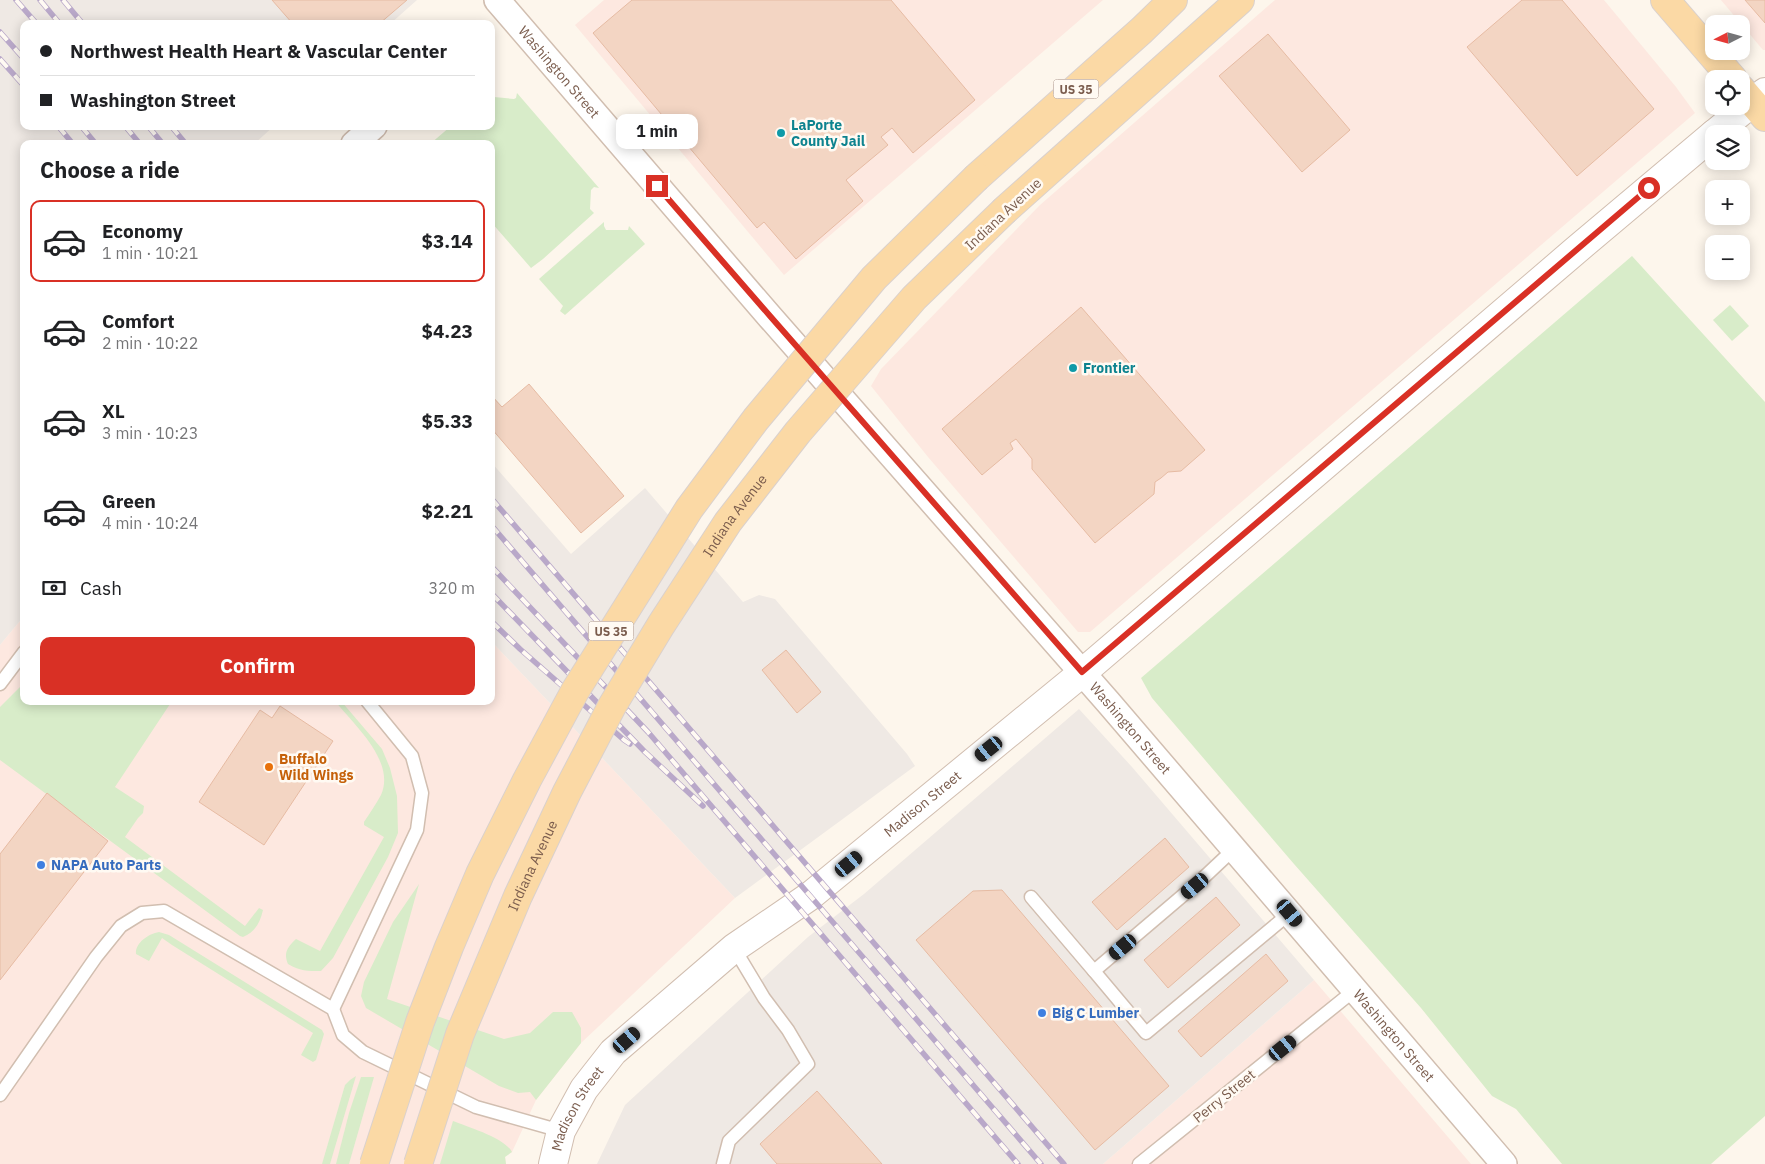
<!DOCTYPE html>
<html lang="en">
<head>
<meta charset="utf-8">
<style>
	:root { --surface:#fff; --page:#f6f6f6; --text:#202124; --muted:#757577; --line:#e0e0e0; --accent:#d93025 }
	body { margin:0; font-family:"IBM Plex Sans",sans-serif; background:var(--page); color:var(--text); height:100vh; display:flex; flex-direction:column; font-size:19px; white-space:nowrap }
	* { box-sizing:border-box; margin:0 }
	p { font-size:16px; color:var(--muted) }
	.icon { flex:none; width:28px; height:28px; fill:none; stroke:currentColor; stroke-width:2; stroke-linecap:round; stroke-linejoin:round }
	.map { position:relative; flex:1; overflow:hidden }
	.sheet { position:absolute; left:20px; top:140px; width:475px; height:565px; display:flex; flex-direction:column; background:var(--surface); border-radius:10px; box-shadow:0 2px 12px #0003 }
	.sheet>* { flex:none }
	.hud { position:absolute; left:20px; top:20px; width:475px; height:110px; border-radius:10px; box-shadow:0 2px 12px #0003; display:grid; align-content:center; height:110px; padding:0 20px; background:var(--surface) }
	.needle { width:32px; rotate:264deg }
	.tools { position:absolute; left:1705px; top:15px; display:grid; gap:10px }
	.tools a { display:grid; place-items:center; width:45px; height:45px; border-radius:10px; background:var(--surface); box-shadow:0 2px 12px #0003; font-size:25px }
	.end { position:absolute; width:22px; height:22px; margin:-11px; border:6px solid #d93025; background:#fff; box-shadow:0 0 0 2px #fff }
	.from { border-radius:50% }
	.bubble { position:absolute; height:35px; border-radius:10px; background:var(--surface); box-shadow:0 2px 12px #0003; font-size:16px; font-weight:700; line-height:35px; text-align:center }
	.car { position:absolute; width:15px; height:30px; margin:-15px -8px; border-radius:6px; box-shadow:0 0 4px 1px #0007; background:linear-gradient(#222 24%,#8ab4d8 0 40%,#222 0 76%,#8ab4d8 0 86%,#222 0) }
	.hud b { display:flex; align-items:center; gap:18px; height:48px; font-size:19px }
	.hud b+b { border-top:1px solid var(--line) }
	.hud i { width:12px; height:12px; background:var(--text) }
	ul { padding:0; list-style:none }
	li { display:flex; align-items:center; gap:15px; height:82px; margin:0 10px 8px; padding:0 10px; border:2px solid transparent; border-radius:10px }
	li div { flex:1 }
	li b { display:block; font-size:19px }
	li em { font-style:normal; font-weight:700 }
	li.on { border-color:var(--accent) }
	li>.icon { width:45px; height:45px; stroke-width:1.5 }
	h2 { padding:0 20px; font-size:22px; line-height:60px }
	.pay { display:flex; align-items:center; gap:12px; height:55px; padding:0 20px; font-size:19px }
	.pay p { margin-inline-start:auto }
	.button { display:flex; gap:10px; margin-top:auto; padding:10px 20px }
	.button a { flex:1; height:58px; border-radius:10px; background:var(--accent); color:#fff; font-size:20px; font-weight:700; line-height:58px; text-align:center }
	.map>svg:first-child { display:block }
	.commercial { fill:#fde8e0 }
	.industrial { fill:#efe9e4 }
	.green { fill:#d8ecc9 }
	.building { fill:#f3d5c3; stroke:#e6bba3 }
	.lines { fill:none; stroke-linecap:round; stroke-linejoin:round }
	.service-casing { stroke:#d1beb0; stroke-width:15 }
	.minor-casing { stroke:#d1beb0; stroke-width:28 }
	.tertiary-casing { stroke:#d1beb0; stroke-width:30 }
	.primary-casing { stroke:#dad1cd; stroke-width:30 }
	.service { stroke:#fff; stroke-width:12 }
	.minor { stroke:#fff; stroke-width:25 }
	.tertiary { stroke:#fff; stroke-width:28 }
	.primary { stroke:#fbd9a5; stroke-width:28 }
	.rail-casing { stroke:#b9a8c9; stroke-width:5.5 }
	.rail { stroke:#fffaf3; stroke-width:4; stroke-dasharray:11; stroke-linecap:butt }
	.primary-bridge-casing { stroke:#dad1cd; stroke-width:30; stroke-linecap:butt }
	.primary-bridge { stroke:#fbd9a5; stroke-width:28 }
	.route { stroke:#d93025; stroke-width:6 }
	.culture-dot { fill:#0f9aa8; stroke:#fffaf3; stroke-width:2 }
	.food-dot { fill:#e8710a; stroke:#fffaf3; stroke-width:2 }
	.shop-dot { fill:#3f7fe0; stroke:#fffaf3; stroke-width:2 }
	.labels { text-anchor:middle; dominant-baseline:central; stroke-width:5; stroke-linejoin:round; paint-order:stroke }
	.shield { fill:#fffaf3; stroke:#a28b7f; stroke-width:1 }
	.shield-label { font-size:12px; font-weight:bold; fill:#7a5c4d }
	.street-label { font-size:14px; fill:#7a5c4d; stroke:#fffaf3 }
	.culture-label { font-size:14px; font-weight:bold; fill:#0d838f; stroke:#fffaf3; text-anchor:start }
	.food-label { font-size:14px; font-weight:bold; fill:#c56008; stroke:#fffaf3; text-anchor:start }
	.shop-label { font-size:14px; font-weight:bold; fill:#366cbe; stroke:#fffaf3; text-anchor:start }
</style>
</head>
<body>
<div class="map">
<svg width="1765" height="1164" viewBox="0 0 1765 1164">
	<rect width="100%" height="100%" fill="#fdf6ec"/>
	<g class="commercial">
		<polygon points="604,0 1103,0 784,275 575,25"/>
		<polygon points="1275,0 1604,0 1676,87 1695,113 1090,632 1078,632 928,457 871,386 881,369 1040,205"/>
		<polygon points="1721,0 1765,0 1765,50 1763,50"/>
		<polygon points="24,616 24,701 491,701 491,641 735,898 581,1043 536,1100 512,1152 505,1156 506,1164 0,1164 0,645"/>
		<polygon points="1314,980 1471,1164 1103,1164"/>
	</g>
	<g class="industrial">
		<polygon points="0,0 417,0 390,24 24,24 24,126 274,126 254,144 24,144 24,616 0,645"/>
		<polygon points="491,462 571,554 645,488 743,602 759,595 775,599 907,754 915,766 735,898 491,641"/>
		<polygon points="1079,709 1132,767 1314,980 1103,1164 597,1164 625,1105 808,937 864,894"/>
	</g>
	<g class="green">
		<polygon points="491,91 494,97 514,99 516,98 517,93 599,188 594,187 591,190 590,209 594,213 543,259 531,268 491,222 491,144 430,144 451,126 468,126 471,130 476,126 491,126"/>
		<polygon points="604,222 604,226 606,230 628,230 629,226 645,244 565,315 560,311 563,306 539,279"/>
		<polygon points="1632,256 1765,402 1765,1116 1711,1164 1562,1164 1516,1109 1492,1096 1421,1008 1294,864 1152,698 1141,678"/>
		<polygon points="1730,305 1749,326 1732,341 1713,320"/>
		<path d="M 24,683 L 24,701 L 172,701 L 115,787 L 144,806 L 143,813 L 138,818 L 125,837 L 245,926 L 259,908 L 263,910 C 260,923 255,932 243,937 L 240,936 L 0,760 L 0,707 Z"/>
		<path d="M 335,701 L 341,701 L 382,749 L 390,768 L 397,796 L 398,833 L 388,857 L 333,958 L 321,971 C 308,971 299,971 288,964 C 283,952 288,947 296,939 L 320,951 L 384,837 L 364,825 L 364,822 C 370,813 376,804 381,795 C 396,761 354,725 335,701 Z"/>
		<polygon points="419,884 387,999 504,1039 530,1033 553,1012 572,1012 581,1028 581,1043 536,1100 530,1092 518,1093 499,1086 366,1008 361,996 364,982 393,922"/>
		<path d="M 159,932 L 169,935 L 322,1030 L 324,1034 L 316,1060 L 313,1062 L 301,1055 L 313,1033 L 172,945 L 162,938 L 149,961 L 136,954 C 135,943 148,934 159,932 Z"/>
		<polygon points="356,1076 330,1164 322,1164 345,1085 350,1080"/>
		<polygon points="361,1077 374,1077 349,1164 336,1164 349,1113"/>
		<path d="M 453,1121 C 468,1127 505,1138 512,1152 L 505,1157 L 506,1164 L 440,1164 Z"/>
	</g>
	<g class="building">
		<polygon points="272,0 407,0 379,24 293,24"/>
		<polygon points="632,0 891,0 975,100 913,153 892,128 881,137 888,145 846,180 863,201 796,259 764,222 757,228 593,33"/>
		<polygon points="1522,0 1562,0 1654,109 1577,176 1467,47"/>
		<polygon points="1745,0 1765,0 1765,23"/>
		<polygon points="1268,34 1350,130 1302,172 1219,76"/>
		<polygon points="1081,307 1205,450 1181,471 1168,472 1161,478 1155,482 1154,494 1095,543 1032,469 1032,459 1016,439 1010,443 1013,449 982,475 942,429"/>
		<polygon points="529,384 624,496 581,533 491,428 491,395 502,407"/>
		<polygon points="786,650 821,692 797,713 762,670"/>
		<polygon points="280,706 333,741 264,845 199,802 260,710 272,718"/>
		<polygon points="47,793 108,841 0,980 0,854"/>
		<polygon points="1165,838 1189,867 1117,930 1092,902"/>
		<polygon points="1002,890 1169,1086 1095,1150 916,940 973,891"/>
		<polygon points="1216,897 1240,925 1168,988 1144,960"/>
		<polygon points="1266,954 1288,981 1201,1057 1178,1031"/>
		<polygon points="817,1091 882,1164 777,1164 760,1144"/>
	</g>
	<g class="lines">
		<defs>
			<g id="service">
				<polyline points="0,684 24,652"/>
				<polyline points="1031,897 1094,971 1201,880 1234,849"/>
				<polyline points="1094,971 1146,1033 1290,913"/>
				<polyline points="333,1009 417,830 422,793 412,756 367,701"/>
				<polyline points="0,1095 96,957 121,926 142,913 164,911 333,1009 343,1035 363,1052 476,1107 561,1131"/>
				<polyline points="723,1164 729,1141 808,1064 788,1030 764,998 734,948"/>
				<polyline points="1139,1164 1356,989"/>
			</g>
			<g id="minor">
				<path id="s1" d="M 497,0 L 770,317 L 1108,702 L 1504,1164"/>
				<polyline points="354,144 374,126"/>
			</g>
			<g id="tertiary">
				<polyline points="1714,134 1765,92"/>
				<path id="s2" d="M 553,1164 L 561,1131 L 584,1089 L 613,1052 L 734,948 L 810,896 L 1082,673 L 1575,251 L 1714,134"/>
			</g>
			<g id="primary">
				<polyline points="1665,0 1733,79"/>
				<polyline points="1741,89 1765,117"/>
				<polyline points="977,177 1142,30 1173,0"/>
				<polyline points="1005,210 1240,0"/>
			</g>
		</defs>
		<use href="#service" class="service-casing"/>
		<use href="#minor" class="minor-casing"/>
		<use href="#tertiary" class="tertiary-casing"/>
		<use href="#primary" class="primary-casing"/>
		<use href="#service" class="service"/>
		<use href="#minor" class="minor"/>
		<use href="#tertiary" class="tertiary"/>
		<use href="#primary" class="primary"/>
		<defs>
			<g id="rail">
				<polyline points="16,0 37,24"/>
				<polyline points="40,0 60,24"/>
				<polyline points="63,0 83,24"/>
				<polyline points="0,32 24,59"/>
				<polyline points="0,59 24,86"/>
				<polyline points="58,126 73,144"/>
				<polyline points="81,126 96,144"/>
				<polyline points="125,126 140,144"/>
				<polyline points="148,126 163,144"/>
				<polyline points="171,126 186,144"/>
				<polyline points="491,498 1064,1164"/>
				<polyline points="491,525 1041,1164"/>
				<polyline points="491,566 648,732 1018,1164"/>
				<polyline points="491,593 645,752 703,806"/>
				<polyline points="491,621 520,649 624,740 630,744"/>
			</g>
		</defs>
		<use href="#rail" class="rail-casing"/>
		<use href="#rail" class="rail"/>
		<defs>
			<g id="primary-bridge">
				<polyline points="374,1164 420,1022 449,947 480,874 527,780 575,691 689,509 756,419 874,278 977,177"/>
				<path id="s3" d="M 418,1164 L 460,1034 L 518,896 L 567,792 L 612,706 L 661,625 L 728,522 L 798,432 L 914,298 L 1005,210"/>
			</g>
		</defs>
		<use href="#primary-bridge" class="primary-bridge-casing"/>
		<use href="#primary-bridge" class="primary-bridge"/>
	</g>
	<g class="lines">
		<polyline class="route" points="657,186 770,316 1082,672 1649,188"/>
	</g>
	<g class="culture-dot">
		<circle cx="781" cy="133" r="5"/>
		<circle cx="1073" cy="368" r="5"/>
	</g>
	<circle class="food-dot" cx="269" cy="767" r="5"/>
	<g class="shop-dot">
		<circle cx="41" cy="865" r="5"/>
		<circle cx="1042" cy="1013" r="5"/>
	</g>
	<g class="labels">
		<g class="shield">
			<rect x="1053.5" y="79.5" width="45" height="19" rx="4"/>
			<rect x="588.5" y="621.5" width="45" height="19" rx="4"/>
		</g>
		<g class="shield-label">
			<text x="1076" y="89">US 35</text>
			<text x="611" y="631">US 35</text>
		</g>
		<g class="street-label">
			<text stroke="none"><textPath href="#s1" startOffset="95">Washington Street</textPath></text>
			<text transform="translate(1003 214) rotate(-43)">Indiana Avenue</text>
			<text stroke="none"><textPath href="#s3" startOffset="725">Indiana Avenue</textPath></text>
			<text stroke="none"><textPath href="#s1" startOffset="965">Washington Street</textPath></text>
			<text stroke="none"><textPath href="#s2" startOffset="526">Madison Street</textPath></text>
			<text stroke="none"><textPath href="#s3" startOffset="320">Indiana Avenue</textPath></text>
			<text stroke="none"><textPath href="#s1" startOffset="1370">Washington Street</textPath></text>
			<text transform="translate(1224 1096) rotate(-39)">Perry Street</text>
			<text stroke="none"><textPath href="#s2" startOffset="61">Madison Street</textPath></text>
		</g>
		<g class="culture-label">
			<text x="791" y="125">LaPorte<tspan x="791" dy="16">County Jail</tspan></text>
			<text x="1083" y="368">Frontier</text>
		</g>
		<g class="food-label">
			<text x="279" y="759">Buffalo<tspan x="279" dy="16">Wild Wings</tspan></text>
		</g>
		<g class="shop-label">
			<text x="51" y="865">NAPA Auto Parts</text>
			<text x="1052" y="1013">Big C Lumber</text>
		</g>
	</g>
</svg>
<div class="tools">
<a><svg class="needle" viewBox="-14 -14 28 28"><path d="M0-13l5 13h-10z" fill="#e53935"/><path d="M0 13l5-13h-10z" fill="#757577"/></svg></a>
<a><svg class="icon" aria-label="locate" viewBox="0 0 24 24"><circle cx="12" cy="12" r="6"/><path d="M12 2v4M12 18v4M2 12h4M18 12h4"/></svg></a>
<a><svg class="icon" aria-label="layers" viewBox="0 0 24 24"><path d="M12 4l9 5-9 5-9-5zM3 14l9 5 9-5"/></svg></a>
<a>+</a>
<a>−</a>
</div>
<i class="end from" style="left:1649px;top:188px"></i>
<i class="end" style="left:657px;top:186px"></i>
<div class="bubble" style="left:616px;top:114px;width:82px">1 min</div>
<i class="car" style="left:989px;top:749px;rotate:231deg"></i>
<i class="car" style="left:849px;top:864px;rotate:50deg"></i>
<i class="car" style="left:1195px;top:886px;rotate:230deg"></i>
<i class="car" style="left:1290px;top:913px;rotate:140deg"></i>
<i class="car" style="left:1123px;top:947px;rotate:230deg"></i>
<i class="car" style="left:627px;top:1040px;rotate:49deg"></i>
<i class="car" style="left:1283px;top:1048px;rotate:51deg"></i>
<div class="hud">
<b><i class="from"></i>Northwest Health Heart &amp; Vascular Center</b>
<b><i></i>Washington Street</b>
</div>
<section class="sheet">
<h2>Choose a ride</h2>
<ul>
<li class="on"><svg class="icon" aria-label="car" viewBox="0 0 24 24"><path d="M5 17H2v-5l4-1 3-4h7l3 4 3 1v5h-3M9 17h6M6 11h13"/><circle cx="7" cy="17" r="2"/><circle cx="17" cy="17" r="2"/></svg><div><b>Economy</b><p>1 min · 10:21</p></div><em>$3.14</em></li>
<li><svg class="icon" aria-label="car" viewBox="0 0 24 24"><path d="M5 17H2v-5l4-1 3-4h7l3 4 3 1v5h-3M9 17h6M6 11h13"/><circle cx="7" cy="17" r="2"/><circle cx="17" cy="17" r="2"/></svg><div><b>Comfort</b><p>2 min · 10:22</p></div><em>$4.23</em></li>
<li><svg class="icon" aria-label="car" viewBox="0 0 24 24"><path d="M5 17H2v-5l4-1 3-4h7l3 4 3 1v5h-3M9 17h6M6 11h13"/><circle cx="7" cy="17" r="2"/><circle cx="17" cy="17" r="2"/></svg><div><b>XL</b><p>3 min · 10:23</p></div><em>$5.33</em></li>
<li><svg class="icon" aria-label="car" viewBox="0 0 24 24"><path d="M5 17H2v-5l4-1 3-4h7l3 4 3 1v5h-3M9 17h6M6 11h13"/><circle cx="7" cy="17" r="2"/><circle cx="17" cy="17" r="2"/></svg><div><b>Green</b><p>4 min · 10:24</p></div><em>$2.21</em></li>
</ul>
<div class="pay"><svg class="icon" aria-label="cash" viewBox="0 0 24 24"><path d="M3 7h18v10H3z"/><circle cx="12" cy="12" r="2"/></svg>Cash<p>320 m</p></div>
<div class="button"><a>Confirm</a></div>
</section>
</div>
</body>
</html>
